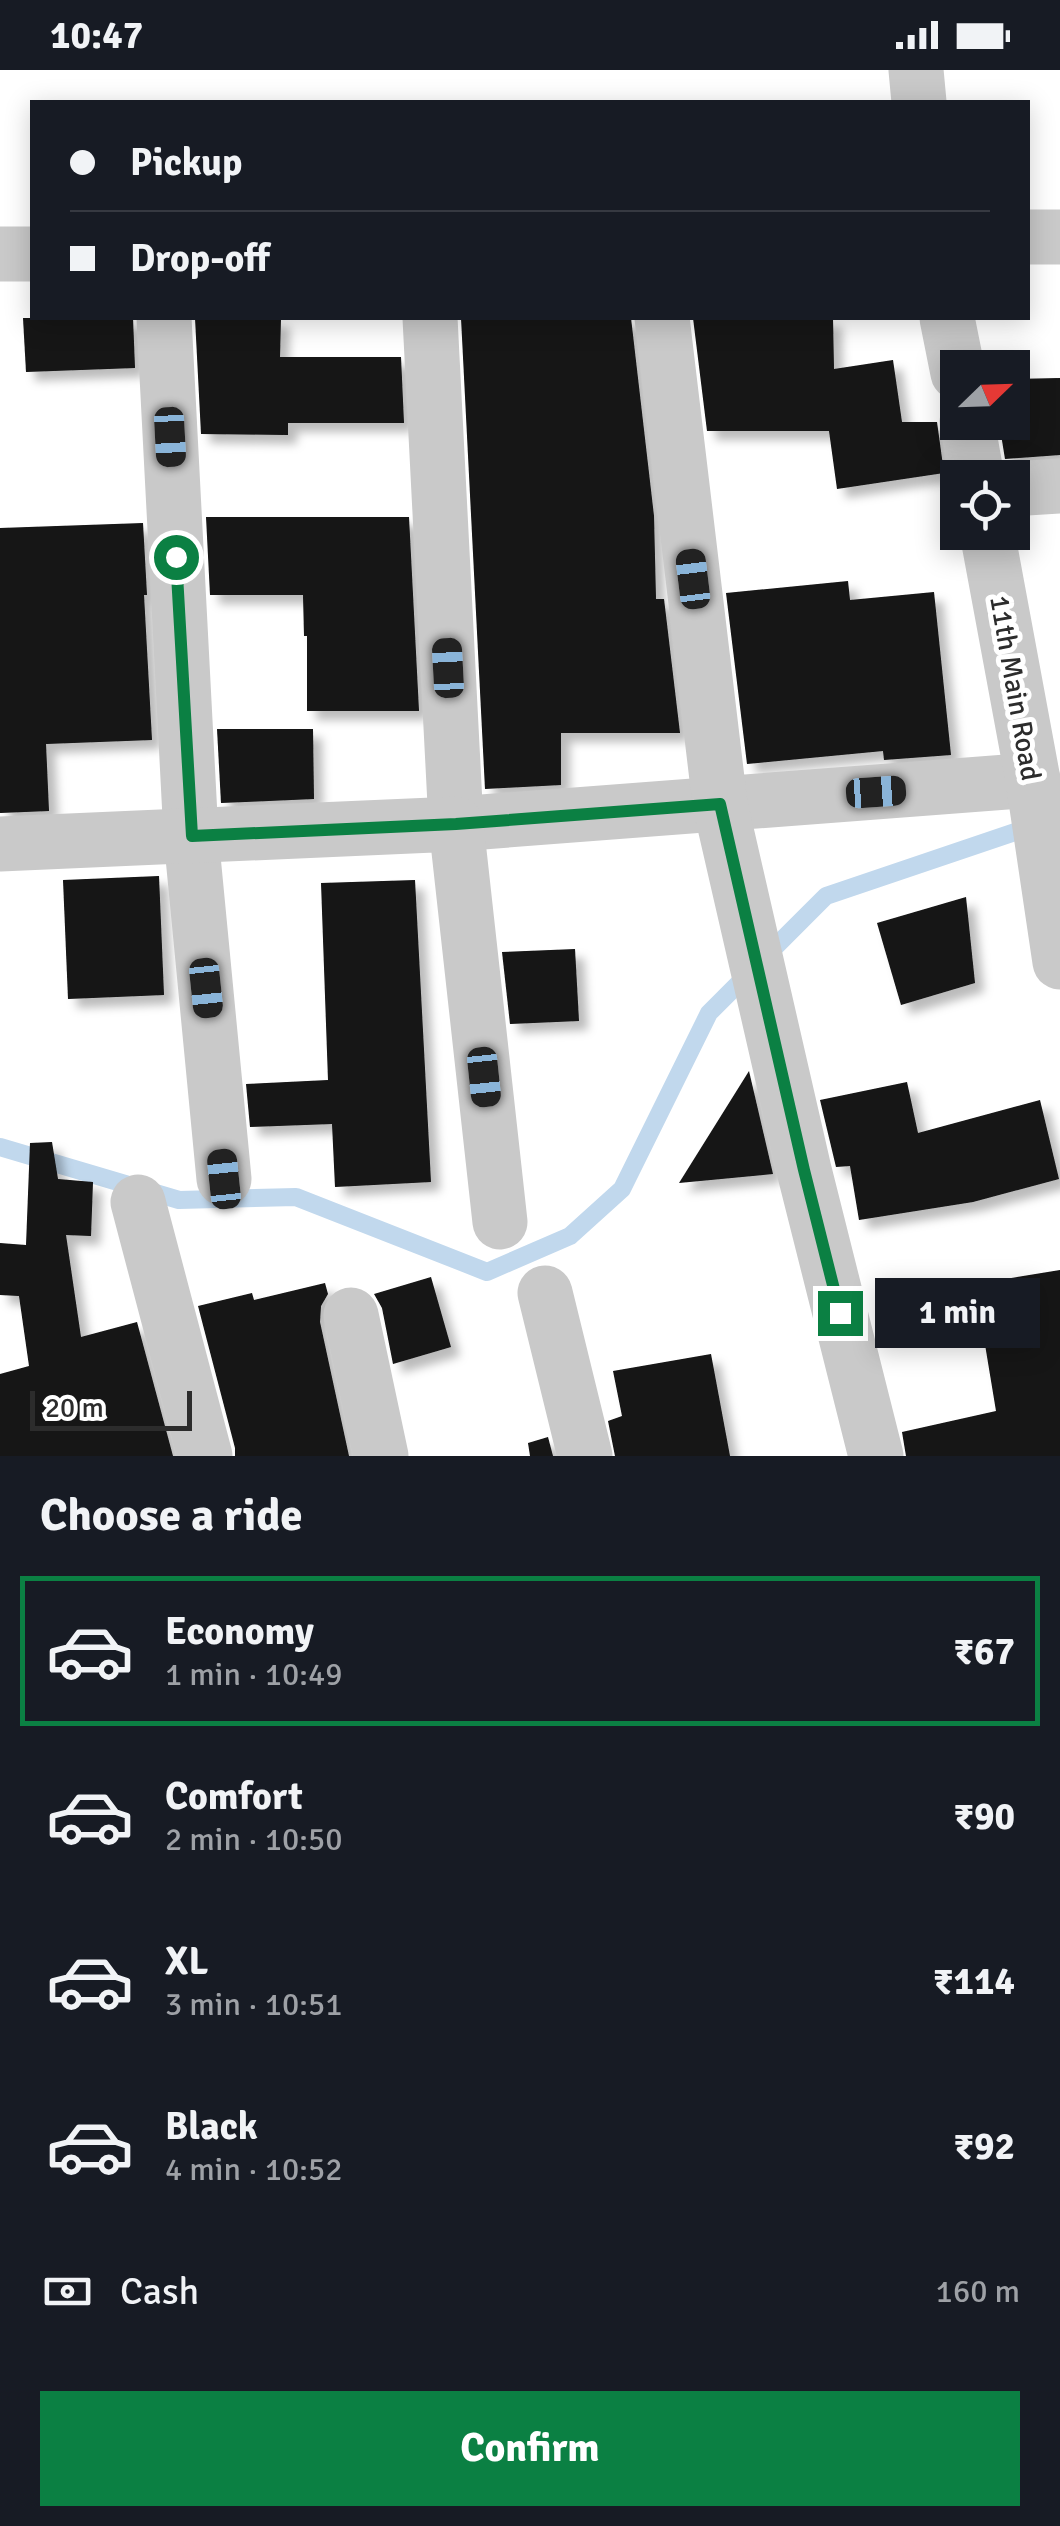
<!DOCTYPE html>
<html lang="en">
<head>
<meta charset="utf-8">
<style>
	:root { --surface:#171b24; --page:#242831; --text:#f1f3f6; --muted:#9ea1a6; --line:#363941; --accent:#0b8043 }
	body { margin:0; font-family:Signika,sans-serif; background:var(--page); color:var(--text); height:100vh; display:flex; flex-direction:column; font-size:38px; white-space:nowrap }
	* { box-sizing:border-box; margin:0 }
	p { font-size:32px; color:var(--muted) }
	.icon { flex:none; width:55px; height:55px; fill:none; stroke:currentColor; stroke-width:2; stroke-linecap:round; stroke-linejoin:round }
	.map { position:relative; height:1386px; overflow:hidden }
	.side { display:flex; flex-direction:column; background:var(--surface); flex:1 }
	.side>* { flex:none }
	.top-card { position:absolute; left:30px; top:30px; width:1000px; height:220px; border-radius:0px; box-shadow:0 5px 25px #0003; display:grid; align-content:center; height:220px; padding:0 40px; background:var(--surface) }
	.needle { width:65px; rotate:67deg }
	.buttons { position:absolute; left:940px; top:280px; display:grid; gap:20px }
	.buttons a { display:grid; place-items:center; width:90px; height:90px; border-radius:0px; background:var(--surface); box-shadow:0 5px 25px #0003; font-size:50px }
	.scale { position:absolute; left:30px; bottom:25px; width:162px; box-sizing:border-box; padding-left:10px; border:5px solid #2c2c2c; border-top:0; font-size:28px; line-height:35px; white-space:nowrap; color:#2c2c2c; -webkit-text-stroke:8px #fff; paint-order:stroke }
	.end { position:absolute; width:45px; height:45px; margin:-22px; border:12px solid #0b8043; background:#fff; box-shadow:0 0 0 5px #fff }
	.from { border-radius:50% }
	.bubble { position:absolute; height:70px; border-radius:0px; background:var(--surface); box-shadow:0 5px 25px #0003; font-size:32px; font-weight:700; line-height:70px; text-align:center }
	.car { position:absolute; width:30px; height:60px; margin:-30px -15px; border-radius:12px; box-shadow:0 0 8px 2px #0007; background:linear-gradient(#222 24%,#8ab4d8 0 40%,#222 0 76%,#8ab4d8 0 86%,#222 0) }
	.top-card b { display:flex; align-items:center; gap:35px; height:95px; font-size:38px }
	.top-card b+b { border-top:2px solid var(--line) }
	.top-card i { width:25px; height:25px; background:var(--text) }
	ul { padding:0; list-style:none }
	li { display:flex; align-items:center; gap:30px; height:150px; margin:0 20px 15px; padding:0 20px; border:5px solid transparent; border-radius:0px }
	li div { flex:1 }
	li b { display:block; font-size:38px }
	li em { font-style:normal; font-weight:700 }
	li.active { border-color:var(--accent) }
	li>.icon { width:90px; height:90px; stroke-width:1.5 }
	h2 { padding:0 40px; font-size:45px; line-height:120px }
	.pay { display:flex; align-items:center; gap:25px; height:110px; padding:0 40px; font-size:38px }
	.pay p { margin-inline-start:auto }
	.button { display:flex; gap:20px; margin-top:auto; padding:20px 40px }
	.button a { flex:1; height:115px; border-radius:0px; background:var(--accent); color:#fff; font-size:40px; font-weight:700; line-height:115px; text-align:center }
	.status { display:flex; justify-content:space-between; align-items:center; height:70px; padding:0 50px; background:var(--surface); direction:ltr }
	.status svg { height:28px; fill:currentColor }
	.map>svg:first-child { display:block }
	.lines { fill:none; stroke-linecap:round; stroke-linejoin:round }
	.stream { stroke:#c1d8ed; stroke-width:18 }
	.building { fill:#131313; filter:url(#shadow) }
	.minor { stroke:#c9c9c9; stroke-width:55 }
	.route { stroke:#0b8043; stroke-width:12 }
	.labels { text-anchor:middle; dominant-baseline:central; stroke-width:10; stroke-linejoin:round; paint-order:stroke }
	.street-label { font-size:28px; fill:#2c2c2c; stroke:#fff }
</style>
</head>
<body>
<div class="status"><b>10:47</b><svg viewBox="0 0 49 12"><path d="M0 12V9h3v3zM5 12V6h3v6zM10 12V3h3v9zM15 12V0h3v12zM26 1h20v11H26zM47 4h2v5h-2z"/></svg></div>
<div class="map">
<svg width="1060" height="1386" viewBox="0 0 1060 1386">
	<defs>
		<filter id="shadow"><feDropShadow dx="9" dy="9" stdDeviation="5" flood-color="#0004"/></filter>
	</defs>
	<rect width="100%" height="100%" fill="#fff"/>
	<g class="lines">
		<polyline class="stream" points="0,1077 179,1130 296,1127 487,1202 570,1166 622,1119 709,943 826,826 1033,756"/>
	</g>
	<g class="building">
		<polygon points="23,248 133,248 135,298 26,302"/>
		<polygon points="195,248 281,248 280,287 401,287 404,353 288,353 288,365 201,364"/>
		<polygon points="461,248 631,248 654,446 656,529 664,529 680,663 561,663 561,715 485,719"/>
		<polygon points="693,248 833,248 834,299 893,290 902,352 937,352 944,403 837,419 829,361 707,361"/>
		<polygon points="1060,308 1060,385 1005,389 999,352 1012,352 1012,309"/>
		<polygon points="206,447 409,447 419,641 307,641 307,566 304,566 303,525 210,525"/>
		<polygon points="143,453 147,525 144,525 152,670 46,674 49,741 0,743 0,458"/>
		<polygon points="848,511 850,530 934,522 951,685 884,690 883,681 747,694 726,523"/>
		<polygon points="217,659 313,659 314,729 221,733"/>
		<polygon points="159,806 164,925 68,929 63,810"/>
		<polygon points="415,810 431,1112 335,1117 332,1054 250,1057 246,1014 328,1010 321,813"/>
		<polygon points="966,827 975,913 901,935 877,853"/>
		<polygon points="575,879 579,951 510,954 502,882"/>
		<polygon points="749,1001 773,1104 679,1113"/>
		<polygon points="907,1012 918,1063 1040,1030 1059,1109 973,1132 859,1150 850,1096 836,1097 820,1030"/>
		<polygon points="52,1072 58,1109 93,1112 91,1166 66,1165 81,1267 137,1252 173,1386 0,1386 0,1304 29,1296 19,1226 0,1225 0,1173 26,1175 30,1073"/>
		<polygon points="1060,1200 1060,1386 906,1386 902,1362 996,1341 975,1214"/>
		<polygon points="431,1207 451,1277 393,1294 382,1238 374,1224"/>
		<polygon points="325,1213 328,1224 321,1236 320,1252 349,1386 235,1386 235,1378 198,1236 252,1223 254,1230"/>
		<polygon points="711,1284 730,1386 615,1386 608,1351 622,1346 613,1301"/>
		<polygon points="548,1367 553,1386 530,1386 528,1373"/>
	</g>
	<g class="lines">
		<g class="minor">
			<polyline points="916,0 919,32"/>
			<polyline points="1028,167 1060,167"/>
			<polyline points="0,184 32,184"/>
			<polyline points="164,248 191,766 224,1109"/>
			<polyline points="430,248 456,754 1033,710"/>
			<polyline points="662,248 720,734 804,1100 876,1386"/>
			<polyline points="947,248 958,303"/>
			<polyline points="967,352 977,408"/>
			<polyline points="1012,419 1060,416"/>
			<polyline points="987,462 1033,710 1060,892"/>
			<polyline points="0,774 456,754 500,1152"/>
			<polyline points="138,1132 205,1386"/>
			<polyline points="545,1223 585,1386"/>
			<polyline points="351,1245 381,1386"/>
		</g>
	</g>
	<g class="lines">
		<polyline class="route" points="176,487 192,766 456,754 720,734 804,1100 840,1243"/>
	</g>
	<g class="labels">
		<g class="street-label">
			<text transform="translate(1015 618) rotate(80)">11th Main Road</text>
		</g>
	</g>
</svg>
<div class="buttons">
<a><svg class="needle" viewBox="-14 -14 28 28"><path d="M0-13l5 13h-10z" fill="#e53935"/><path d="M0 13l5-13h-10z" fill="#9ea1a6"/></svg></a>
<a><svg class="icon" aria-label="locate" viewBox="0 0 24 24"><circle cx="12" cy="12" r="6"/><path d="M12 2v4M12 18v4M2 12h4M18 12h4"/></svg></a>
</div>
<div class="scale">20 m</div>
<i class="end from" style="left:176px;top:487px"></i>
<i class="end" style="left:840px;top:1243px"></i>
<div class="bubble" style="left:875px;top:1208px;width:165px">1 min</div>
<i class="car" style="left:170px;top:367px;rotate:177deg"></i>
<i class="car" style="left:693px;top:509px;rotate:353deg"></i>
<i class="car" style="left:448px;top:598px;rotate:357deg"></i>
<i class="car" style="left:876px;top:722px;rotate:86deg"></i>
<i class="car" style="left:206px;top:918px;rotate:174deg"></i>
<i class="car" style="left:484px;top:1007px;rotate:174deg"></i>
<i class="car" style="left:224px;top:1109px;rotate:354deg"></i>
<div class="top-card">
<b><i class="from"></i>Pickup</b>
<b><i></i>Drop-off</b>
</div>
</div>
<section class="side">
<h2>Choose a ride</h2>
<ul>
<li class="active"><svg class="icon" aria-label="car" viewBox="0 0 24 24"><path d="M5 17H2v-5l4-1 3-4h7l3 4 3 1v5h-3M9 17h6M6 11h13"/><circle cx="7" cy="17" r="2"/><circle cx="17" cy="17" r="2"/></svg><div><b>Economy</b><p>1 min · 10:49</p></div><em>₹67</em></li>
<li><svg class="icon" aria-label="car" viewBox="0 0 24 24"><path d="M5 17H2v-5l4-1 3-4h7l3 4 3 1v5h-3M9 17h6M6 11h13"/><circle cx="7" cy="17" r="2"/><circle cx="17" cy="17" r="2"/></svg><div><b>Comfort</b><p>2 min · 10:50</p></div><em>₹90</em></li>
<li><svg class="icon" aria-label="car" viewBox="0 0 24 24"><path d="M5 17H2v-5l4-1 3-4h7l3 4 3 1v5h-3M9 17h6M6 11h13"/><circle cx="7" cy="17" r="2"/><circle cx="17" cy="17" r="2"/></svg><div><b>XL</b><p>3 min · 10:51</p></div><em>₹114</em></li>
<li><svg class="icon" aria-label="car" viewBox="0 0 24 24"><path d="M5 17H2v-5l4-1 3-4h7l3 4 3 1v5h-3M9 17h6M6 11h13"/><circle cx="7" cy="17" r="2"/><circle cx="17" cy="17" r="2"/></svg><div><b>Black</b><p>4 min · 10:52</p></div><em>₹92</em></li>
</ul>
<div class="pay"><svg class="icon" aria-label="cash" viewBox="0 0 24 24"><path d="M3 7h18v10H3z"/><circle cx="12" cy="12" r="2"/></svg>Cash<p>160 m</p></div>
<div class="button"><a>Confirm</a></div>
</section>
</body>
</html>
